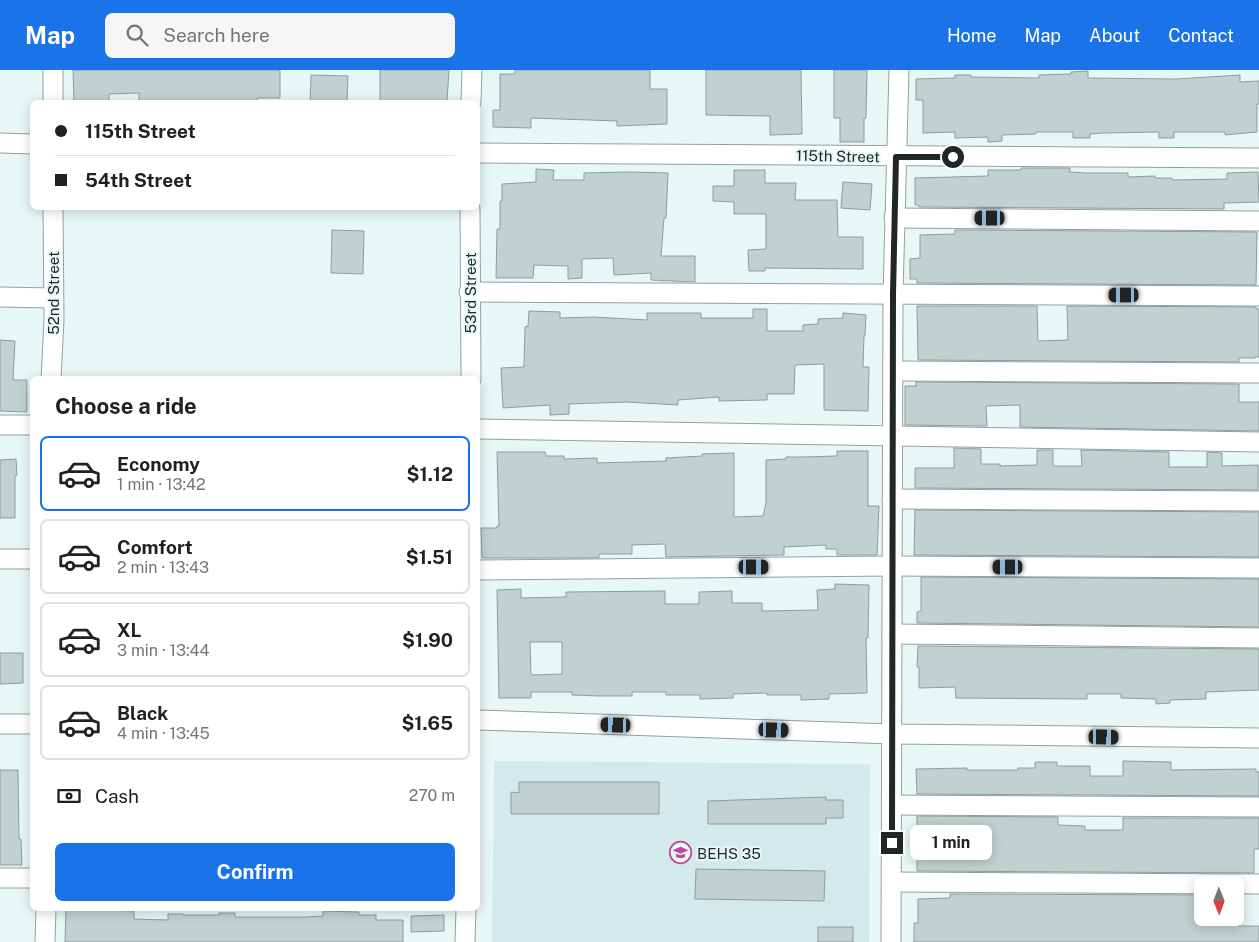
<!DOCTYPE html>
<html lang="en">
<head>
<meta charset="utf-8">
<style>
	:root { --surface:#fff; --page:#f6f6f6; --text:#202124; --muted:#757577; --line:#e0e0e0; --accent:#1a73e8 }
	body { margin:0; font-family:"Public Sans",sans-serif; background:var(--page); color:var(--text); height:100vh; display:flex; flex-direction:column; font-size:19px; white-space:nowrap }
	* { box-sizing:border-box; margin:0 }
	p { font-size:16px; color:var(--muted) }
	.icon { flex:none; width:28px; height:28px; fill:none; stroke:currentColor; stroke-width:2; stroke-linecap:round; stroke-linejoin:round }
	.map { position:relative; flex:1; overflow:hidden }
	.panel { position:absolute; left:30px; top:306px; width:450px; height:535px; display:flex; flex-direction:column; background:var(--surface); border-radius:8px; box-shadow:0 2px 12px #0003 }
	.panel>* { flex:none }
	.top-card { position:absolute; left:30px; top:30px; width:450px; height:110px; border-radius:8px; box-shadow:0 2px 12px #0003; display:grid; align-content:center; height:110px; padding:0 25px; background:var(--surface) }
	.needle { width:32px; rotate:179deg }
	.tools { position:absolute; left:1194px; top:806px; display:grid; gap:10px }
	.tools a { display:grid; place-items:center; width:50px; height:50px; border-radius:8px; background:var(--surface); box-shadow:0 2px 12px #0003; font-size:25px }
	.end { position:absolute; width:22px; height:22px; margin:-11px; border:6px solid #212727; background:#fff; box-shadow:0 0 0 2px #fff }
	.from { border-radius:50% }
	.bubble { position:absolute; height:35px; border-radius:8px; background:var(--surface); box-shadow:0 2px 12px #0003; font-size:16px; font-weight:700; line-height:35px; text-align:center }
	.car { position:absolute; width:15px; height:30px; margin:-15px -8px; border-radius:6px; box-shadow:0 0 4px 1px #0007; background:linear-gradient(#222 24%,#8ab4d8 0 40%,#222 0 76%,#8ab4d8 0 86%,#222 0) }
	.top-card b { display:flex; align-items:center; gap:18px; height:48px; font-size:19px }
	.top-card b+b { border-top:1px solid var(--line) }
	.top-card i { width:12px; height:12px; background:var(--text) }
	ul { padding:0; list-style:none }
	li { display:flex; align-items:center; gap:15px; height:75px; margin:0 10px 8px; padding:0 15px; border:2px solid var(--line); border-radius:8px }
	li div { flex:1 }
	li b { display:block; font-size:19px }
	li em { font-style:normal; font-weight:700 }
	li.current { border-color:var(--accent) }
	li>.icon { width:45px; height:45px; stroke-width:1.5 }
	h2 { padding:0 25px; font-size:22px; line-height:60px }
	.pay { display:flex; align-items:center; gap:12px; height:55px; padding:0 25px; font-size:19px }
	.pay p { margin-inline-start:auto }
	.button { display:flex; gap:10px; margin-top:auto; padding:10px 25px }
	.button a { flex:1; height:58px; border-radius:8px; background:var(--accent); color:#fff; font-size:20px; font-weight:700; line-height:58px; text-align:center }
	header { display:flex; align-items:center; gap:30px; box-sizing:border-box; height:70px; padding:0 25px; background:var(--accent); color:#fff }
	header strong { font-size:24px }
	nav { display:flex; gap:28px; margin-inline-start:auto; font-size:18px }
	.search { width:350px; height:45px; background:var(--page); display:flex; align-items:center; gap:12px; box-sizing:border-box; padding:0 18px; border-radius:8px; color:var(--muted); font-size:19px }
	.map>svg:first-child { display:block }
	.built { fill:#d2eae9 }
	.building { fill:#c1d1d0; stroke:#8d9c9c; fill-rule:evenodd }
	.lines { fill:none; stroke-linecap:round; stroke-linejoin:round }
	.street-casing { stroke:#92a1a0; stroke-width:21 }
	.street { stroke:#fff; stroke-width:19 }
	.route { stroke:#212727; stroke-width:6 }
	.labels { text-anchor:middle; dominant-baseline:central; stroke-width:4; stroke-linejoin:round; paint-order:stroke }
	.street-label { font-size:15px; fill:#212727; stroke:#e7f7f6 }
	.poi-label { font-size:15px; fill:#212727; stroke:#e7f7f6; text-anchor:start }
</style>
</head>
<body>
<header>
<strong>Map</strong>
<div class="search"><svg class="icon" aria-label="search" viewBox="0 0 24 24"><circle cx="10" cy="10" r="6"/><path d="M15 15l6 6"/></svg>Search here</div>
<nav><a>Home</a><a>Map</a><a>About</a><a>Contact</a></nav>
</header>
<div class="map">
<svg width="1259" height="872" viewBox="0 0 1259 872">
	<rect width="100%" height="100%" fill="#e7f7f6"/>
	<polygon class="built" points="494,691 870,694 869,872 492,872"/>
	<g class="building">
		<polygon points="73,0 280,0 280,28 257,28 257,32 139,32 139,23 109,24 109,32 74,32"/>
		<polygon points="380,0 449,0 447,32 380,32"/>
		<polygon points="515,0 650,0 650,19 667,19 667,54 617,56 617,51 531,48 531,58 493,57 493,40 500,40 500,4 515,4"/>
		<polygon points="706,0 801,0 802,64 770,65 770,46 706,45"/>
		<polygon points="834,0 867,0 866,48 864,48 864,72 840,72 840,48 834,48"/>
		<polygon points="1088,1 1088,8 1176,9 1240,5 1240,12 1259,11 1259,34 1257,34 1257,62 1225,65 1225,62 1174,62 1174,68 1159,68 1159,62 1104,63 1090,64 1090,68 1073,68 1073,62 1036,62 1036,64 1002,65 1002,71 988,72 988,67 955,68 955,62 923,63 923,30 916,30 916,9 955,8 955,5 971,5 971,7 1039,8 1039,5 1071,4 1071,2"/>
		<polygon points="311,5 348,6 347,32 310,32"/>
		<polygon points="1021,98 1070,98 1070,102 1086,103 1128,103 1128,107 1155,106 1155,108 1172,108 1172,110 1227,109 1227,103 1258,102 1259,132 1224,133 1224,139 919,137 919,135 915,135 915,108 988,106 988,100 1021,100"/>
		<polygon points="536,99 554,100 553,110 584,110 584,103 629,102 668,103 666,148 664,148 661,186 695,186 695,212 651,210 651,203 614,205 613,188 582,189 582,208 568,209 568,196 534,195 533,208 496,208 497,159 500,159 500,131 502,131 502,114 536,112"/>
		<polygon points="734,100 765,100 765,113 796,113 795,130 837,130 838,167 863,167 863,199 765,198 765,201 749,201 748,180 766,179 766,144 734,144 734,132 713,131 713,116 734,116"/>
		<polygon points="843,112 872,114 870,140 841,138"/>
		<polygon points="332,160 364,161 363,204 331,203"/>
		<polygon points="955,160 1257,162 1256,215 917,213 917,209 910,209 910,189 920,188 920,165 955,164"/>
		<polygon points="917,236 1037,236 1038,271 1068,270 1067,236 1256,237 1256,239 1259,239 1259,287 1255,287 1255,288 1239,288 1239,292 918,290"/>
		<polygon points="753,239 767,239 767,261 803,261 803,255 818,254 818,249 843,248 843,243 866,245 865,266 864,266 863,297 869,297 868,341 824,340 824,294 795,295 794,324 767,324 767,330 719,331 719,327 678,330 678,335 626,332 569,334 569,344 550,345 550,335 503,338 501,298 524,297 525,257 528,256 529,241 560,242 560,248 594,247 647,250 647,243 701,243 701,248 753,248"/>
		<polygon points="0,270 15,271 13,310 27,310 27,342 0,341"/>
		<polygon points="916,312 1239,314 1239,332 1259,332 1259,361 1020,357 1020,335 986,336 987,356 905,355 905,316 916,316"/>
		<polygon points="954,378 981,379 981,394 1000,394 1000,396 1037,395 1037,380 1053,380 1053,396 1082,396 1081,380 1169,382 1169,397 1207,397 1207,382 1222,383 1222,396 1258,395 1258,420 915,418 915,398 954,398"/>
		<polygon points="837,381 868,381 868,436 879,436 877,485 837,485 837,479 826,479 826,475 784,477 784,485 666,487 665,474 632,475 632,484 599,484 599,488 482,488 481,458 497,458 497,456 499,456 497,382 545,382 546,386 564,386 564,389 597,388 597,393 666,391 666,388 702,386 702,384 734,383 734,447 763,446 766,433 766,390 786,389 786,387 802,387 837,386"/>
		<polygon points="16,389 17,405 15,406 15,448 0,448 0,390"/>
		<polygon points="915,440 1259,442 1259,487 914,485"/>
		<polygon points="921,507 1259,509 1259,557 917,553 917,542 921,541"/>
		<path d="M 835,514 L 869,515 L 868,568 L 866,568 L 867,623 L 829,624 L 829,629 L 801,630 L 801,625 L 767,625 L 767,623 L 733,624 L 733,628 L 700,629 L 700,625 L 666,625 L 666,622 L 632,622 L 632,626 L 600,626 L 572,625 L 572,622 L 531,622 L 531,628 L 499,628 L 497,520 L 521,519 L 521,528 L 566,527 L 566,522 L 665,521 L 665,534 L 699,534 L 699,522 L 732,521 L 732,533 L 762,533 L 762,541 L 818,540 L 817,520 L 835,519 ZM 530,572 L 562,572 L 562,604 L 531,605 Z"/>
		<polygon points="918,576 1259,579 1259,620 1206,622 1206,629 1170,630 1170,633 1156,634 1156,629 1121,628 1121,624 1087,624 1087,629 956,628 955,617 919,618 919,597 917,597"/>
		<polygon points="0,583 23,583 23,613 0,614"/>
		<polygon points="1123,691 1171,692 1171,700 1256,699 1256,702 1259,702 1259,726 917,724 916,699 967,698 967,700 1018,700 1018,698 1035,698 1035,692 1057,692 1057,696 1090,696 1090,706 1123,706"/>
		<polygon points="0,700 18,700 19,769 21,769 22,795 0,795"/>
		<polygon points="519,712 659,712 659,744 511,744 511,722 519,723"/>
		<polygon points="826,727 826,730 843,730 843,748 826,748 826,754 708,754 708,731"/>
		<polygon points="917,746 1058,747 1058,755 1085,756 1085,760 1123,760 1123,748 1259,748 1259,779 1254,779 1254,803 917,801"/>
		<polygon points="696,799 825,801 824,831 695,829"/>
		<polygon points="950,824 1202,825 1202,848 1239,848 1239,856 1259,856 1259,872 914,872 914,853 918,853 918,829 950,828"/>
		<polygon points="66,839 134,841 134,849 168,850 168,844 183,844 183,845 219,845 219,843 235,843 235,847 306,847 323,846 323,841 359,842 359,845 376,845 376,850 403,850 403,872 65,872"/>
		<polygon points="444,845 444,861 411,862 411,846"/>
		<rect x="818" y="857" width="35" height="15"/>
	</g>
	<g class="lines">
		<defs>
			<g id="street">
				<polyline points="53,32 53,0"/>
				<polyline points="471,32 472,0"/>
				<polyline points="0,73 32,74"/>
				<polyline points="478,83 1259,88"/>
				<polyline points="470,138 471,309"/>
				<polyline points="894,148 1259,151"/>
				<polyline points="469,222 1259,226"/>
				<polyline points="0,227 53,228"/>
				<polyline points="893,301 1259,303"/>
				<polyline points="51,309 54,250 53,138"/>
				<polyline points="0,355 32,355"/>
				<polyline points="478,359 1259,372"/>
				<polyline points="892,429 1259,431"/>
				<polyline points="0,489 32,489"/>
				<polyline points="478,500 892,496 1259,498"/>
				<polyline points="892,564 1259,568"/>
				<polyline points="478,650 892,664 1259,668"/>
				<polyline points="0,654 32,654"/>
				<polyline points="892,735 1259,737"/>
				<polyline points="0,808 32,808"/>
				<polyline points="892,812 1259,814"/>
				<polyline points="45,872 46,839"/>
				<polyline points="465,872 466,839"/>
				<polyline points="891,872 893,224 899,0"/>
			</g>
		</defs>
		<use href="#street" class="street-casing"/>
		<use href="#street" class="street"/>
	</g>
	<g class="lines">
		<polyline class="route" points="892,773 893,224 896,87 953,87"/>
	</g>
	<defs>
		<symbol id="school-ring" viewBox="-11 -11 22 22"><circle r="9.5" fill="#e7f7f6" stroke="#c04698" stroke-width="1.5"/><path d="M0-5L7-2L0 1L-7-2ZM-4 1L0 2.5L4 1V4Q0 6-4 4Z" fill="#c04698"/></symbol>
	</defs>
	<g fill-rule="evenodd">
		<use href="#school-ring" x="668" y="770" width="25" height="25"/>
	</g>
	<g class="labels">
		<g class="street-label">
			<text transform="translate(838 86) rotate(1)">115th Street</text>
			<text transform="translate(53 223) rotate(-90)">52nd Street</text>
			<text transform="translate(470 223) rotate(-90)">53rd Street</text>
		</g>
		<g class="poi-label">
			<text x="697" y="783">BEHS 35</text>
		</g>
	</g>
</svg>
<div class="tools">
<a><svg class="needle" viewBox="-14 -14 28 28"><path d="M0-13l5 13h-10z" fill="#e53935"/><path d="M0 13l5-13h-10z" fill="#757577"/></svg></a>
</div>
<i class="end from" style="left:953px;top:87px"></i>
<i class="end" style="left:892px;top:773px"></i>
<div class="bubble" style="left:910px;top:755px;width:82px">1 min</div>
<i class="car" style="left:990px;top:148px;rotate:270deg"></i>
<i class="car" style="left:1124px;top:225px;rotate:270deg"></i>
<i class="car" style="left:754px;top:497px;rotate:90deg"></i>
<i class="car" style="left:1008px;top:497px;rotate:270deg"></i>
<i class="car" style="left:616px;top:655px;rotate:272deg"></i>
<i class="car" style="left:774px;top:660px;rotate:92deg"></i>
<i class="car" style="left:1104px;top:667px;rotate:91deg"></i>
<div class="top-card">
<b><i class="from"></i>115th Street</b>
<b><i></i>54th Street</b>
</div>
<section class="panel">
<h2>Choose a ride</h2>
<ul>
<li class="current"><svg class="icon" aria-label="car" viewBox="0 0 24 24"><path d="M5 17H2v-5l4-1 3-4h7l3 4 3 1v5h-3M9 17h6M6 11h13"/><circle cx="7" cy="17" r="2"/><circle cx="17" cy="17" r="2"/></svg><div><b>Economy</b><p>1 min · 13:42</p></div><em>$1.12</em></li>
<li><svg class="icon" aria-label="car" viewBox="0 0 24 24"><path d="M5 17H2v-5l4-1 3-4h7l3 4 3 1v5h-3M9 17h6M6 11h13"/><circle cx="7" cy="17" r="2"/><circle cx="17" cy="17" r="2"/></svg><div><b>Comfort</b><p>2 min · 13:43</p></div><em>$1.51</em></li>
<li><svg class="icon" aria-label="car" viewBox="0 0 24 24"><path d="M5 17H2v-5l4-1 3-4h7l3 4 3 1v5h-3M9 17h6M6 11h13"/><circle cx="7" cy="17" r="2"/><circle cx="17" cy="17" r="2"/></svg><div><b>XL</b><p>3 min · 13:44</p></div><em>$1.90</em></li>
<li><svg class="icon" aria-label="car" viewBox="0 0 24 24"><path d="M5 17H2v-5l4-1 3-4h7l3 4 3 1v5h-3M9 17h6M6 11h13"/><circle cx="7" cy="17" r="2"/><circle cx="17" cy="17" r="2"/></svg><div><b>Black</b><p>4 min · 13:45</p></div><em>$1.65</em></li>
</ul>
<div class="pay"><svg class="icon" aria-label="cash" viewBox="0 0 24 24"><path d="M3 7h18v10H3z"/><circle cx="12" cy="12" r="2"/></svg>Cash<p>270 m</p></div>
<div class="button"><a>Confirm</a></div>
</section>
</div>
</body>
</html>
